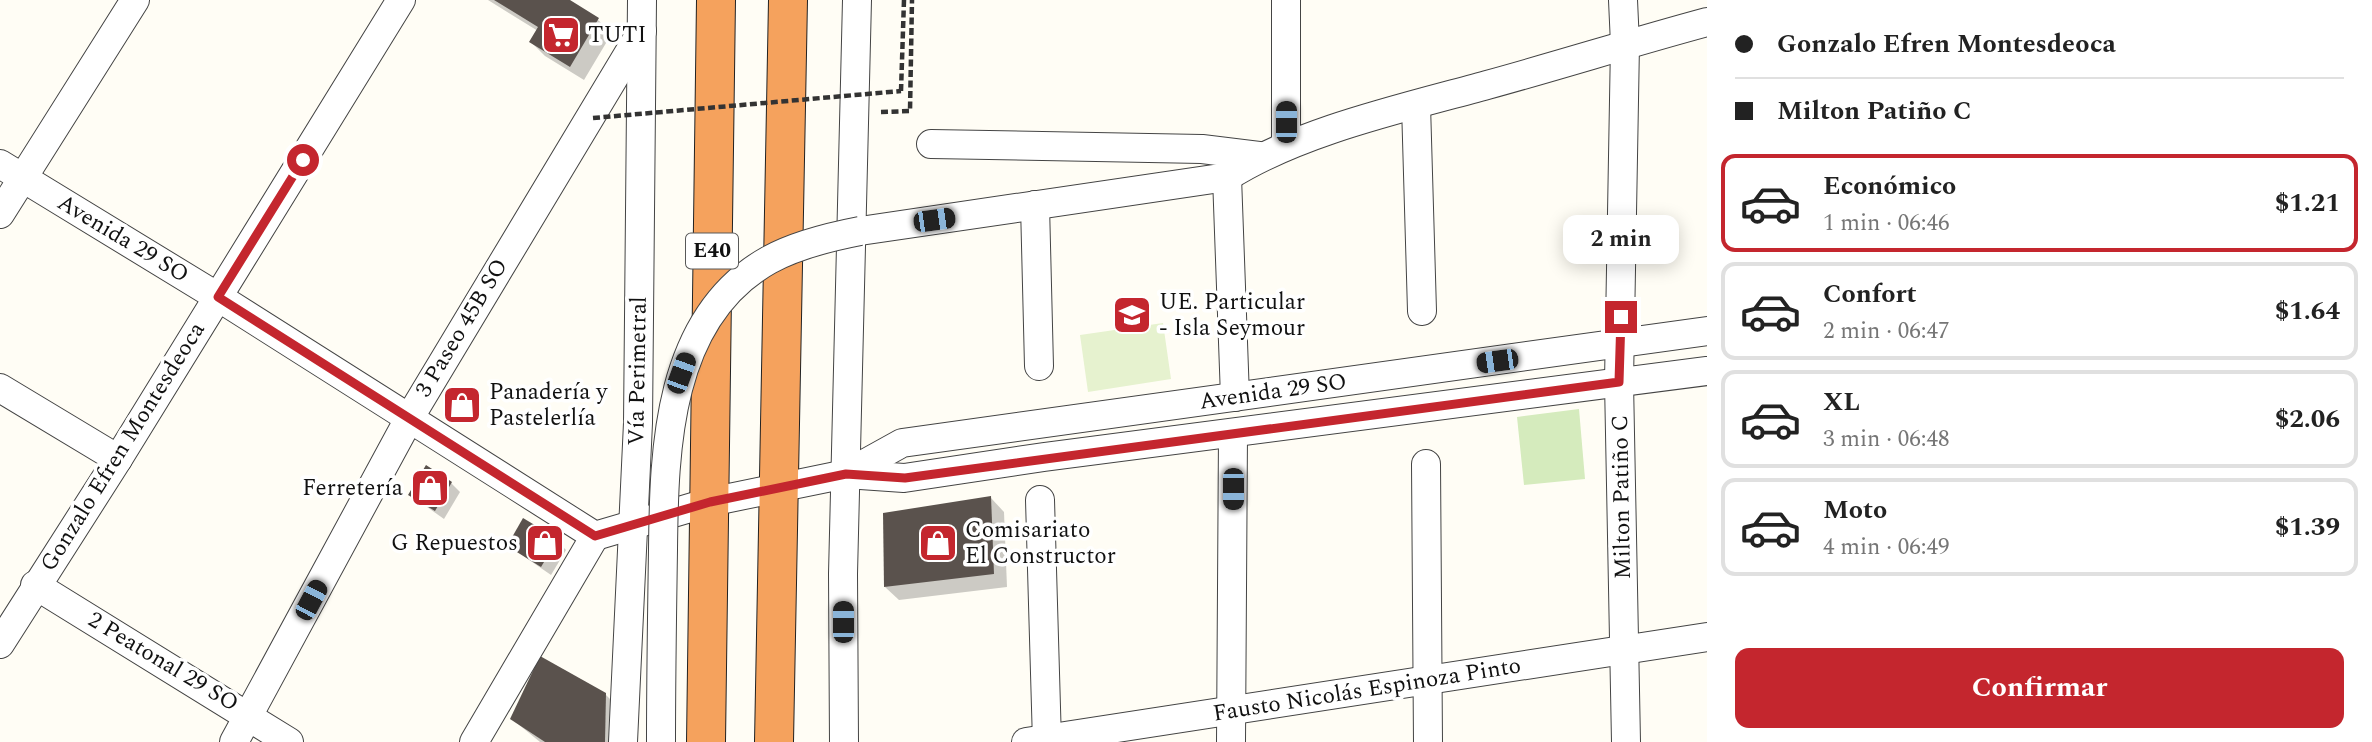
<!DOCTYPE html>
<html lang="es">
<head>
<meta charset="utf-8">
<style>
	:root { --surface:#fff; --page:#f6f6f6; --text:#222; --muted:#767676; --line:#e0e0e0; --accent:#c4262e }
	body { margin:0; font-family:Spectral,serif; background:var(--page); color:var(--text); height:100vh; display:flex; flex-direction:column; font-size:26px; white-space:nowrap }
	* { box-sizing:border-box; margin:0 }
	p { font-size:23px; color:var(--muted) }
	.icon { flex:none; width:38px; height:38px; fill:none; stroke:currentColor; stroke-width:2; stroke-linecap:round; stroke-linejoin:round }
	.map { position:relative; flex:1; overflow:hidden }
	.panel { display:flex; flex-direction:column; background:var(--surface); width:665px }
	.panel>* { flex:none }
	.top-card { display:grid; align-content:center; height:154px; padding:0 28px; background:var(--surface) }
	.end { position:absolute; width:32px; height:32px; margin:-16px; border:9px solid #c4262e; background:#fff; box-shadow:0 0 0 4px #fff }
	.from { border-radius:50% }
	.bubble { position:absolute; height:49px; border-radius:14px; background:var(--surface); box-shadow:0 4px 18px #0003; font-size:23px; font-weight:700; line-height:49px; text-align:center }
	.car { position:absolute; width:21px; height:42px; margin:-21px -10px; border-radius:9px; box-shadow:0 0 5px 2px #0007; background:linear-gradient(#222 24%,#8ab4d8 0 40%,#222 0 76%,#8ab4d8 0 86%,#222 0) }
	.top-card b { display:flex; align-items:center; gap:24px; height:66px; font-size:26px }
	.top-card b+b { border-top:2px solid var(--line) }
	.top-card i { width:18px; height:18px; background:var(--text) }
	ul { padding:0; list-style:none }
	li { display:flex; align-items:center; gap:21px; height:98px; margin:0 14px 10px; padding:0 14px; border:4px solid var(--line); border-radius:14px }
	li div { flex:1 }
	li b { display:block; font-size:26px }
	li em { font-style:normal; font-weight:700 }
	li.selected { border-color:var(--accent) }
	li>.icon { width:63px; height:63px; stroke-width:1.5 }
	.button { display:flex; gap:14px; margin-top:auto; padding:14px 28px }
	.button a { flex:1; height:80px; border-radius:14px; background:var(--accent); color:#fff; font-size:28px; font-weight:700; line-height:80px; text-align:center }
	main { display:flex; flex:1; min-height:0 }
	.map>svg:first-child { display:block }
	.green { fill:#d5ebbd }
	.pitch { fill:#e6f2cf }
	.shadow { fill:#0003 }
	.building { fill:#5a524d }
	.lines { fill:none; stroke-linecap:round; stroke-linejoin:round }
	.minor-casing { stroke:#444; stroke-width:30 }
	.highway-casing { stroke:#222; stroke-width:40 }
	.path { stroke:#333; stroke-width:4.5; stroke-dasharray:7 3.5; stroke-linecap:butt }
	.minor { stroke:#fff; stroke-width:28 }
	.highway { stroke:#f5a25d; stroke-width:38 }
	.minor-bridge-casing { stroke:#444; stroke-width:30; stroke-linecap:butt }
	.path-bridge { stroke:#333; stroke-width:4.5; stroke-dasharray:7 3.5; stroke-linecap:butt }
	.minor-bridge { stroke:#fff; stroke-width:28 }
	.route { stroke:#c4262e; stroke-width:9 }
	.labels { text-anchor:middle; dominant-baseline:central; stroke-width:7; stroke-linejoin:round; paint-order:stroke }
	.shield { fill:#fff; stroke:#585858; stroke-width:2 }
	.shield-label { font-size:21px; font-weight:bold; fill:#111 }
	.poi-label { font-size:23px; fill:#111; stroke:#fff; text-anchor:start }
	.street-label { font-size:23px; fill:#111; stroke:#fff }
</style>
</head>
<body>
<main>
<div class="map">
<svg width="1707" height="742" viewBox="0 0 1707 742">
	<rect width="100%" height="100%" fill="#fffdf5"/>
	<polygon class="green" points="1579,409 1585,479 1524,485 1517,417"/>
	<polygon class="pitch" points="1163,323 1171,379 1088,392 1080,335"/>
	<g class="shadow">
		<polygon points="488,0 566,0 598,20 612,33 584,80 545,56 531,42 538,31"/>
		<polygon points="477,403 481,407 471,424 449,409"/>
		<polygon points="451,483 460,492 444,519 410,495"/>
		<polygon points="991,498 1004,512 1007,587 899,600 885,587"/>
		<polygon points="557,541 566,550 551,575 509,546"/>
		<polygon points="605,694 619,708 618,742 540,742 512,719"/>
	</g>
	<g class="building">
		<polygon points="494,0 570,0 599,18 570,67 529,42 538,27"/>
		<polygon points="459,390 478,402 466,421 447,409"/>
		<polygon points="426,465 452,482 435,511 408,495"/>
		<polygon points="991,496 994,574 884,587 883,513"/>
		<polygon points="523,518 558,539 541,567 507,546"/>
		<polygon points="540,656 606,693 605,742 545,742 510,719"/>
	</g>
	<g class="lines">
		<defs>
			<g id="minor">
				<polyline points="1286,0 1286,146"/>
				<polyline points="1623,0 1625,44 1619,382 1626,742"/>
				<polyline points="1416,105 1422,311"/>
				<polyline points="931,144 1202,149 1259,156"/>
				<polyline points="0,164 218,297 595,536 710,502 846,474 902,443 1707,331"/>
				<polyline points="1227,177 1235,397"/>
				<polyline points="1035,205 1039,366"/>
				<polyline points="0,214 135,0"/>
				<path d="M 860,231 L 1227,177 C 1299,131 1404,108 1487,85 C 1560,65 1633,42 1707,22"/>
				<polyline points="0,388 118,459"/>
				<polyline points="1426,464 1428,742"/>
				<polyline points="846,474 904,478 1044,457 1707,371"/>
				<polyline points="1040,500 1047,742"/>
				<polyline points="35,585 289,742"/>
				<polyline points="0,644 118,459 401,0"/>
				<polyline points="234,742 410,417 642,31"/>
				<polyline points="474,742 595,536"/>
				<polyline points="623,742 638,423 642,0"/>
				<polyline points="844,742 843,574 857,0"/>
				<polyline points="1026,742 1707,637"/>
				<polyline points="1231,742 1233,434"/>
			</g>
			<g id="highway">
				<polyline points="706,742 716,0"/>
				<polyline points="774,742 788,0"/>
			</g>
		</defs>
		<use href="#minor" class="minor-casing"/>
		<use href="#highway" class="highway-casing"/>
		<g class="path">
			<polyline points="901,91 904,0"/>
			<polyline points="881,112 910,111 912,0"/>
		</g>
		<use href="#minor" class="minor"/>
		<use href="#highway" class="highway"/>
		<defs>
			<path id="minor-bridge" d="M 661,742 C 661,678 662,614 663,550 C 664,449 667,317 769,260 C 796,245 829,237 860,231"/>
		</defs>
		<use href="#minor-bridge" class="minor-bridge-casing"/>
		<polyline class="path-bridge" points="593,118 901,91"/>
		<use href="#minor-bridge" class="minor-bridge"/>
	</g>
	<g class="lines">
		<polyline class="route" points="303,160 218,297 595,536 710,502 846,474 905,478 1619,382 1621,317"/>
	</g>
	<defs>
		<symbol id="supermarket-square" viewBox="-11 -11 22 22"><rect x="-9" y="-9" width="18" height="18" rx="4" fill="#c4262e" stroke="#fff"/><path d="M-6-5.5h2.5l.6 2H6L4.5 2H-2.5L-4.4-4H-6ZM-1.5 3.2a1.3 1.3 0 1 0 .1 0ZM3 3.2a1.3 1.3 0 1 0 .1 0Z" fill="#fff"/></symbol>
		<symbol id="school-square" viewBox="-11 -11 22 22"><rect x="-9" y="-9" width="18" height="18" rx="4" fill="#c4262e" stroke="#fff"/><path d="M0-5L7-2L0 1L-7-2ZM-4 1L0 2.5L4 1V4Q0 6-4 4Z" fill="#fff"/></symbol>
		<symbol id="shop-square" viewBox="-11 -11 22 22"><rect x="-9" y="-9" width="18" height="18" rx="4" fill="#c4262e" stroke="#fff"/><path d="M-5-2.5h2.3a2.7 3.5 0 0 1 5.4 0H5L5.5 6h-11ZM-1.5-2.5h3a1.5 2.3 0 0 0-3 0Z" fill="#fff"/></symbol>
	</defs>
	<g fill-rule="evenodd">
		<use href="#supermarket-square" x="539" y="13" width="44" height="44"/>
		<use href="#school-square" x="1110" y="293" width="44" height="44"/>
		<use href="#shop-square" x="440" y="383" width="44" height="44"/>
		<use href="#shop-square" x="408" y="466" width="44" height="44"/>
		<use href="#shop-square" x="523" y="521" width="44" height="44"/>
		<use href="#shop-square" x="916" y="521" width="44" height="44"/>
	</g>
	<g class="labels">
		<rect class="shield" x="686" y="233.5" width="52" height="35" rx="5"/>
		<g class="shield-label">
			<text x="712" y="251">E40</text>
		</g>
		<g class="poi-label">
			<text x="588" y="35">TUTI</text>
			<text x="1159" y="302">UE. Particular<tspan x="1159" dy="26">- Isla Seymour</tspan></text>
			<text x="489" y="392">Panadería y<tspan x="489" dy="26">Pastelerlía</tspan></text>
			<text x="403" y="488" text-anchor="end">Ferretería</text>
			<text x="965" y="530">Comisariato<tspan x="965" dy="26">El Constructor</tspan></text>
			<text x="518" y="543" text-anchor="end">G Repuestos</text>
		</g>
		<g class="street-label">
			<text transform="translate(123 239) rotate(31)">Avenida 29 SO</text>
			<text transform="translate(462 328) rotate(-59)">3 Paseo 45B SO</text>
			<text transform="translate(638 371) rotate(-89)">Vía Perimetral</text>
			<text transform="translate(1273 392) rotate(-8)">Avenida 29 SO</text>
			<text transform="translate(123 447) rotate(-58)">Gonzalo Efren Montesdeoca</text>
			<text transform="translate(1622 497) rotate(-91)">Milton Patiño C</text>
			<text transform="translate(163 662) rotate(31)">2 Peatonal 29 SO</text>
			<text transform="translate(1367 690) rotate(-9)">Fausto Nicolás Espinoza Pinto</text>
		</g>
	</g>
</svg>
<i class="end from" style="left:303px;top:160px"></i>
<i class="end" style="left:1621px;top:317px"></i>
<div class="bubble" style="left:1563px;top:215px;width:116px">2 min</div>
<i class="car" style="left:1286px;top:122px;rotate:0deg"></i>
<i class="car" style="left:934px;top:220px;rotate:82deg"></i>
<i class="car" style="left:1497px;top:361px;rotate:262deg"></i>
<i class="car" style="left:681px;top:373px;rotate:20deg"></i>
<i class="car" style="left:1233px;top:489px;rotate:180deg"></i>
<i class="car" style="left:311px;top:600px;rotate:28deg"></i>
<i class="car" style="left:843px;top:622px;rotate:0deg"></i>
</div>
<section class="panel">
<div class="top-card">
<b><i class="from"></i>Gonzalo Efren Montesdeoca</b>
<b><i></i>Milton Patiño C</b>
</div>
<ul>
<li class="selected"><svg class="icon" aria-label="car" viewBox="0 0 24 24"><path d="M5 17H2v-5l4-1 3-4h7l3 4 3 1v5h-3M9 17h6M6 11h13"/><circle cx="7" cy="17" r="2"/><circle cx="17" cy="17" r="2"/></svg><div><b>Económico</b><p>1 min · 06:46</p></div><em>$1.21</em></li>
<li><svg class="icon" aria-label="car" viewBox="0 0 24 24"><path d="M5 17H2v-5l4-1 3-4h7l3 4 3 1v5h-3M9 17h6M6 11h13"/><circle cx="7" cy="17" r="2"/><circle cx="17" cy="17" r="2"/></svg><div><b>Confort</b><p>2 min · 06:47</p></div><em>$1.64</em></li>
<li><svg class="icon" aria-label="car" viewBox="0 0 24 24"><path d="M5 17H2v-5l4-1 3-4h7l3 4 3 1v5h-3M9 17h6M6 11h13"/><circle cx="7" cy="17" r="2"/><circle cx="17" cy="17" r="2"/></svg><div><b>XL</b><p>3 min · 06:48</p></div><em>$2.06</em></li>
<li><svg class="icon" aria-label="car" viewBox="0 0 24 24"><path d="M5 17H2v-5l4-1 3-4h7l3 4 3 1v5h-3M9 17h6M6 11h13"/><circle cx="7" cy="17" r="2"/><circle cx="17" cy="17" r="2"/></svg><div><b>Moto</b><p>4 min · 06:49</p></div><em>$1.39</em></li>
</ul>
<div class="button"><a>Confirmar</a></div>
</section>
</main>
</body>
</html>
